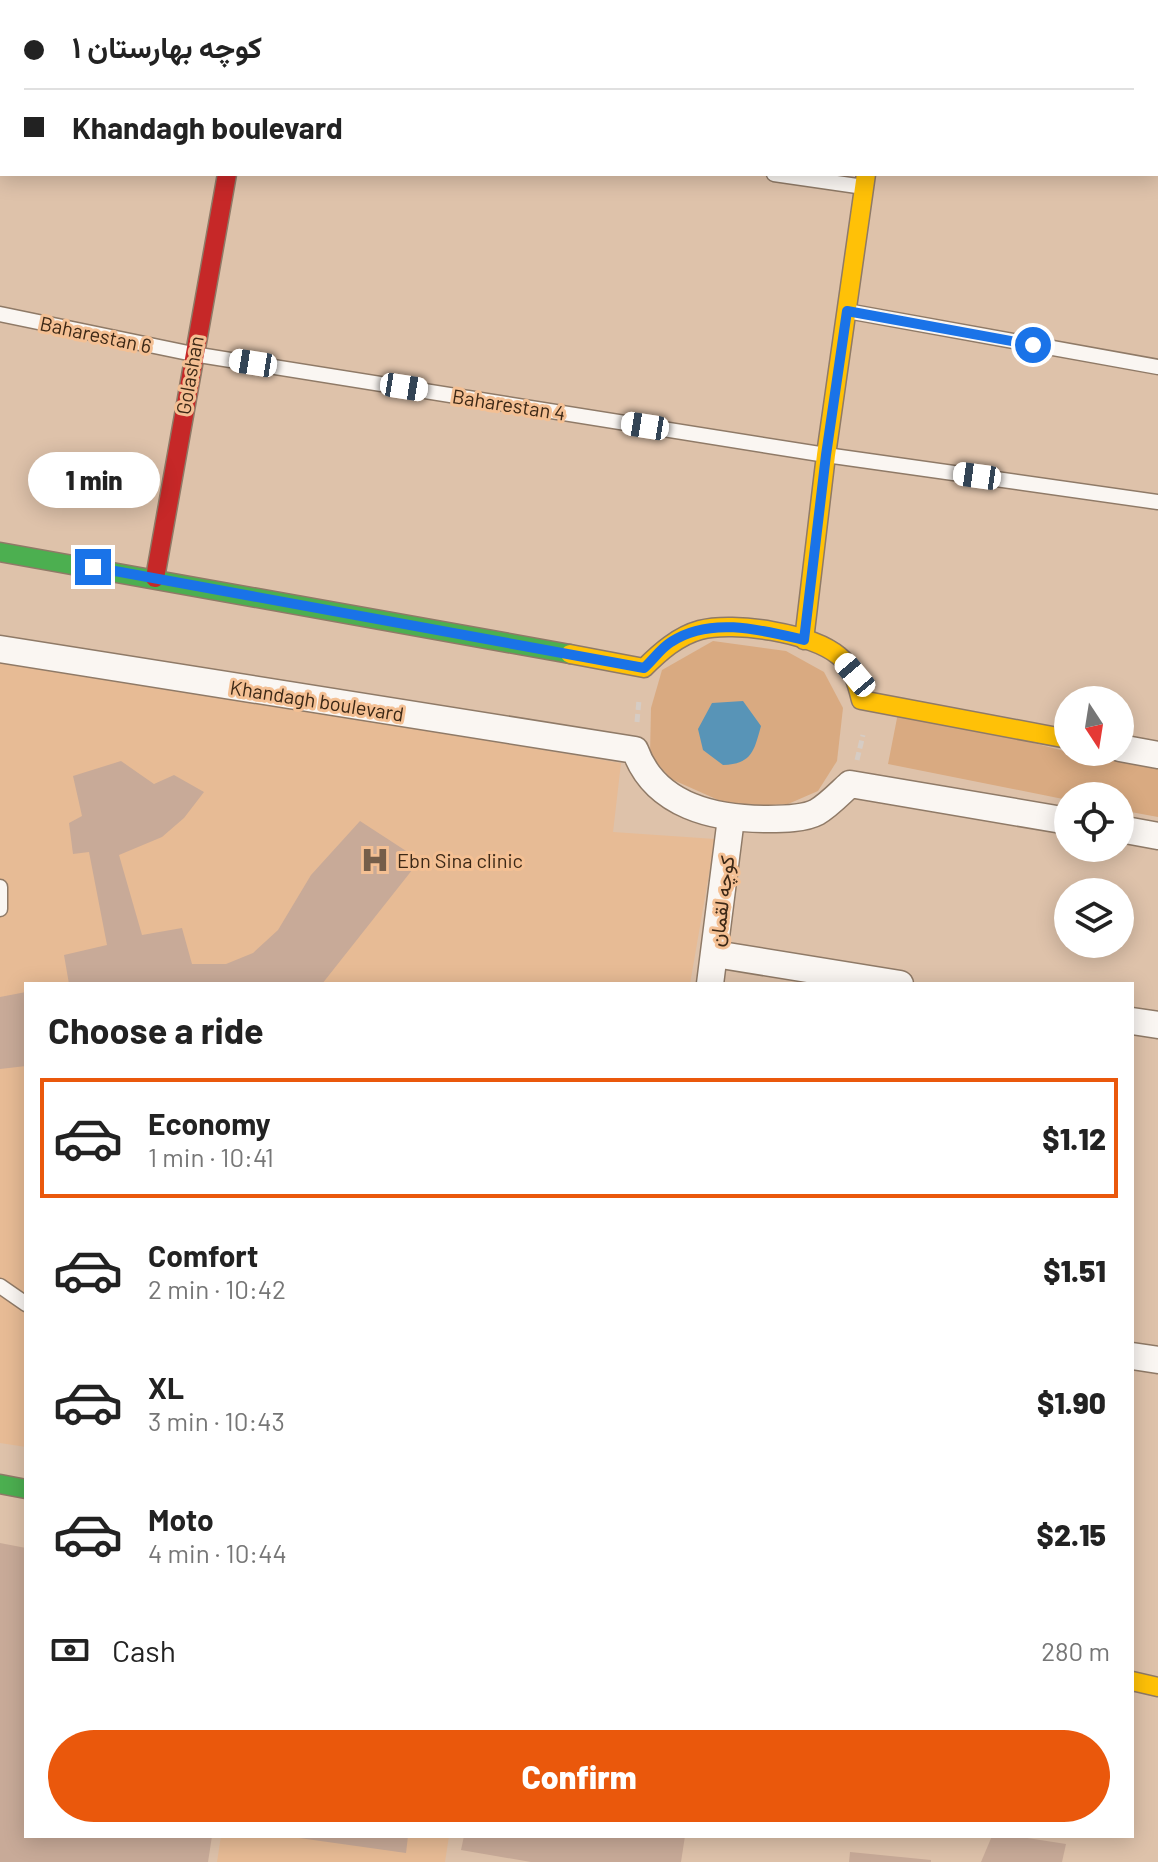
<!DOCTYPE html>
<html lang="en">
<head>
<meta charset="utf-8">
<style>
	:root { --surface:#fff; --page:#f6f6f6; --text:#222; --muted:#767676; --line:#e0e0e0; --accent:#ea580c }
	body { margin:0; font-family:Barlow,Vazirmatn,sans-serif; background:var(--page); color:var(--text); height:100vh; display:flex; flex-direction:column; font-size:30px; white-space:nowrap }
	* { box-sizing:border-box; margin:0 }
	p { font-size:26px; color:var(--muted) }
	.icon { flex:none; width:44px; height:44px; fill:none; stroke:currentColor; stroke-width:2; stroke-linecap:round; stroke-linejoin:round }
	.map { position:relative; flex:1; overflow:hidden }
	.details { position:absolute; left:24px; top:982px; width:1110px; height:856px; display:flex; flex-direction:column; background:var(--surface); border-radius:0px; box-shadow:0 4px 20px #0003 }
	.details>* { flex:none }
	.banner { position:absolute; left:0px; top:0px; width:1158px; height:176px; box-shadow:0 4px 20px #0003; display:grid; align-content:center; height:176px; padding:0 24px; background:var(--surface) }
	.needle { width:52px; rotate:168deg }
	.controls { position:absolute; left:1054px; top:686px; display:grid; gap:16px }
	.controls a { display:grid; place-items:center; width:80px; height:80px; border-radius:50%; background:var(--surface); box-shadow:0 4px 20px #0003; font-size:40px }
	.end { position:absolute; width:36px; height:36px; margin:-18px; border:10px solid #1a73e8; background:#fff; box-shadow:0 0 0 4px #fff }
	.from { border-radius:50% }
	.bubble { position:absolute; height:56px; border-radius:28px; background:var(--surface); box-shadow:0 4px 20px #0003; font-size:26px; font-weight:800; line-height:56px; text-align:center }
	.car { position:absolute; width:24px; height:48px; margin:-24px -12px; border-radius:10px; box-shadow:0 0 6px 2px #0007; background:linear-gradient(#fff 24%,#345 0 40%,#fff 0 76%,#345 0 86%,#fff 0) }
	.banner b { display:flex; align-items:center; gap:28px; height:76px; font-size:30px }
	.banner b+b { border-top:2px solid var(--line) }
	.banner i { width:20px; height:20px; background:var(--text) }
	ul { padding:0; list-style:none }
	li { display:flex; align-items:center; gap:24px; height:120px; margin:0 16px 12px; padding:0 8px; border:4px solid transparent; border-radius:0px }
	li div { flex:1 }
	li b { display:block; font-size:30px }
	li em { font-style:normal; font-weight:800 }
	li.on { border-color:var(--accent) }
	li>.icon { width:72px; height:72px; stroke-width:1.5 }
	h2 { padding:0 24px; font-size:36px; line-height:96px }
	.pay { display:flex; align-items:center; gap:20px; height:88px; padding:0 24px; font-size:30px }
	.pay p { margin-inline-start:auto }
	.cta { display:flex; gap:16px; margin-top:auto; padding:16px 24px }
	.cta a { flex:1; height:92px; border-radius:48px; background:var(--accent); color:#fff; font-size:32px; font-weight:800; line-height:92px; text-align:center }
	.map>svg:first-child { display:block }
	.built { fill:#e7bb95 }
	.green { fill:#d9aa81 }
	.water { fill:#5894b7 }
	.building { fill:#c8aa98 }
	.lines { fill:none; stroke-linecap:round; stroke-linejoin:round }
	.lane-casing { stroke:#8f7a67; stroke-width:17 }
	.street-casing { stroke:#8f7a67; stroke-width:29 }
	.fast-casing { stroke:#8f7a67; stroke-width:21 }
	.slow-casing { stroke:#8f7a67; stroke-width:21 }
	.jam-casing { stroke:#8f7a67; stroke-width:21 }
	.path { stroke:#d6ccc4; stroke-width:5; stroke-dasharray:8 4; stroke-linecap:butt }
	.lane { stroke:#faf6f2; stroke-width:14 }
	.street { stroke:#faf6f2; stroke-width:26 }
	.fast { stroke:#4caf50; stroke-width:18 }
	.slow { stroke:#ffc107; stroke-width:18 }
	.jam { stroke:#c62828; stroke-width:18 }
	.route { stroke:#1a73e8; stroke-width:10 }
	.labels { text-anchor:middle; dominant-baseline:central; stroke-width:6; stroke-linejoin:round; paint-order:stroke }
	.street-label { font-size:20px; fill:#3c2816; stroke:#f4c094 }
	.poi-label { font-size:20px; fill:#3c2816; stroke:#f4c094; text-anchor:start }
</style>
</head>
<body>
<div class="map">
<svg width="1158" height="1862" viewBox="0 0 1158 1862">
	<rect width="100%" height="100%" fill="#dec2aa"/>
	<g class="built">
		<polygon points="0,659 621,763 613,832 715,839 690,984 26,984 26,1447 0,1443"/>
		<polygon points="221,1836 449,1836 445,1862 217,1862"/>
	</g>
	<g class="green">
		<polygon points="713,641 786,651 824,672 843,708 837,761 818,791 788,804 734,807 671,779 650,755 651,708 662,670"/>
		<polygon points="899,708 1068,752 1120,752 1158,760 1158,817 1120,810 1120,796 1068,796 1068,800 888,764"/>
	</g>
	<path class="water" d="M 743,701 L 761,726 C 754,751 752,764 723,765 L 703,750 L 698,729 L 712,703 Z"/>
	<g class="building">
		<polygon points="121,761 154,784 174,775 204,792 184,818 162,837 119,855 142,935 182,928 192,964 226,964 253,953 278,930 311,875 360,821 420,860 322,984 69,984 64,955 107,945 89,852 73,854 69,823 82,816 73,776"/>
		<polygon points="26,992 26,1066 0,1069 0,997"/>
		<polygon points="0,1543 26,1548 26,1836 212,1836 208,1862 0,1862"/>
		<polygon points="285,1836 408,1836 406,1853"/>
		<polygon points="464,1836 685,1836 681,1862 531,1862 461,1850"/>
		<polygon points="992,1836 1015,1836 1066,1844 1062,1862 981,1862"/>
		<polygon points="850,1852 931,1860 931,1862 849,1862"/>
	</g>
	<g class="lines">
		<defs>
			<g id="lane">
				<polyline points="0,50 2,50"/>
				<polyline points="1156,155 1158,155"/>
				<polyline points="774,174 864,187"/>
				<polyline points="847,311 1158,367"/>
				<polyline points="0,314 193,354 826,455 1158,502"/>
				<polyline points="0,887 0,909"/>
				<polyline points="0,1286 26,1304"/>
			</g>
			<g id="street">
				<polyline points="259,2 259,0"/>
				<polyline points="899,2 900,0"/>
				<path d="M 0,649 L 635,750 C 655,806 714,819 768,819 C 783,819 804,819 817,812 C 829,805 840,793 850,784 L 1068,821"/>
				<polyline points="1120,748 1158,755"/>
				<polyline points="1120,829 1158,836"/>
				<polyline points="715,954 900,984"/>
				<polyline points="710,984 731,818"/>
				<polyline points="1132,1021 1158,1025"/>
				<polyline points="1132,1356 1158,1360"/>
			</g>
			<g id="fast">
				<polyline points="0,552 570,654"/>
				<polyline points="0,1484 26,1489"/>
			</g>
			<g id="slow">
				<polyline points="804,640 826,455 866,174"/>
				<path d="M 570,654 L 644,668 C 660,652 678,636 700,630 C 734,621 812,633 839,656 C 853,667 857,684 861,700 L 1068,739"/>
				<polyline points="1132,1681 1158,1687"/>
			</g>
			<polyline id="jam" points="155,578 227,174"/>
		</defs>
		<use href="#lane" class="lane-casing"/>
		<use href="#street" class="street-casing"/>
		<use href="#fast" class="fast-casing"/>
		<use href="#slow" class="slow-casing"/>
		<use href="#jam" class="jam-casing"/>
		<g class="path">
			<polyline points="637,722 639,700"/>
			<polyline points="857,760 863,735"/>
		</g>
		<use href="#lane" class="lane"/>
		<use href="#street" class="street"/>
		<use href="#fast" class="fast"/>
		<use href="#slow" class="slow"/>
		<use href="#jam" class="jam"/>
	</g>
	<g class="lines">
		<path class="route" d="M 93,567 L 644,668 C 653,660 661,648 671,642 C 710,616 762,630 804,640 L 826,455 L 847,311 L 1033,345"/>
	</g>
	<defs>
		<symbol id="hospital-bare" viewBox="-9 -9 18 18"><path d="M-5-5h3v3.5h4V-5h3V5h-3V1.5h-4V5h-3Z" fill="#755e4a" stroke="#f4c094" stroke-width="2.5" paint-order="stroke"/></symbol>
	</defs>
	<g fill-rule="evenodd">
		<use href="#hospital-bare" x="355" y="840" width="40" height="40"/>
	</g>
	<g class="labels">
		<g class="street-label">
			<text transform="translate(96 334) rotate(12)">Baharestan 6</text>
			<text transform="translate(189 375) rotate(-80)">Golashan</text>
			<text transform="translate(509 404) rotate(9)">Baharestan 4</text>
			<text transform="translate(317 700) rotate(9)">Khandagh boulevard</text>
			<text transform="translate(721 901) rotate(-83)">کوچه لقمان</text>
		</g>
		<g class="poi-label">
			<text x="397" y="860">Ebn Sina clinic</text>
		</g>
	</g>
</svg>
<div class="controls">
<a><svg class="needle" viewBox="-14 -14 28 28"><path d="M0-13l5 13h-10z" fill="#e53935"/><path d="M0 13l5-13h-10z" fill="#767676"/></svg></a>
<a><svg class="icon" aria-label="locate" viewBox="0 0 24 24"><circle cx="12" cy="12" r="6"/><path d="M12 2v4M12 18v4M2 12h4M18 12h4"/></svg></a>
<a><svg class="icon" aria-label="layers" viewBox="0 0 24 24"><path d="M12 4l9 5-9 5-9-5zM3 14l9 5 9-5"/></svg></a>
</div>
<i class="end from" style="left:1033px;top:345px"></i>
<i class="end" style="left:93px;top:567px"></i>
<div class="bubble" style="left:28px;top:452px;width:132px">1 min</div>
<i class="car" style="left:253px;top:363px;rotate:279deg"></i>
<i class="car" style="left:404px;top:387px;rotate:99deg"></i>
<i class="car" style="left:645px;top:426px;rotate:279deg"></i>
<i class="car" style="left:977px;top:476px;rotate:278deg"></i>
<i class="car" style="left:855px;top:675px;rotate:320deg"></i>
<div class="banner">
<b><i class="from"></i>کوچه بهارستان ۱</b>
<b><i></i>Khandagh boulevard</b>
</div>
<section class="details">
<h2>Choose a ride</h2>
<ul>
<li class="on"><svg class="icon" aria-label="car" viewBox="0 0 24 24"><path d="M5 17H2v-5l4-1 3-4h7l3 4 3 1v5h-3M9 17h6M6 11h13"/><circle cx="7" cy="17" r="2"/><circle cx="17" cy="17" r="2"/></svg><div><b>Economy</b><p>1 min · 10:41</p></div><em>$1.12</em></li>
<li><svg class="icon" aria-label="car" viewBox="0 0 24 24"><path d="M5 17H2v-5l4-1 3-4h7l3 4 3 1v5h-3M9 17h6M6 11h13"/><circle cx="7" cy="17" r="2"/><circle cx="17" cy="17" r="2"/></svg><div><b>Comfort</b><p>2 min · 10:42</p></div><em>$1.51</em></li>
<li><svg class="icon" aria-label="car" viewBox="0 0 24 24"><path d="M5 17H2v-5l4-1 3-4h7l3 4 3 1v5h-3M9 17h6M6 11h13"/><circle cx="7" cy="17" r="2"/><circle cx="17" cy="17" r="2"/></svg><div><b>XL</b><p>3 min · 10:43</p></div><em>$1.90</em></li>
<li><svg class="icon" aria-label="car" viewBox="0 0 24 24"><path d="M5 17H2v-5l4-1 3-4h7l3 4 3 1v5h-3M9 17h6M6 11h13"/><circle cx="7" cy="17" r="2"/><circle cx="17" cy="17" r="2"/></svg><div><b>Moto</b><p>4 min · 10:44</p></div><em>$2.15</em></li>
</ul>
<div class="pay"><svg class="icon" aria-label="cash" viewBox="0 0 24 24"><path d="M3 7h18v10H3z"/><circle cx="12" cy="12" r="2"/></svg>Cash<p>280 m</p></div>
<div class="cta"><a>Confirm</a></div>
</section>
</div>
</body>
</html>
